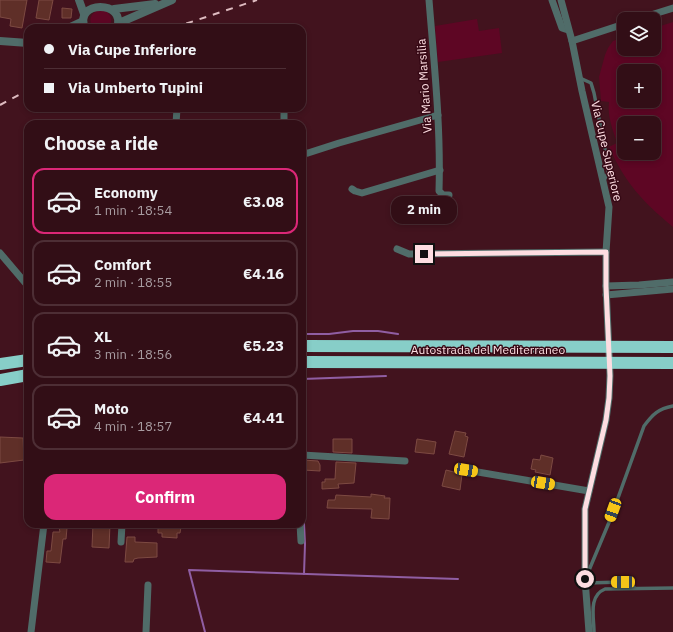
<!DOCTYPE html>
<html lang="en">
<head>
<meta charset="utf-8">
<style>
	:root { --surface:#320e16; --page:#3a171f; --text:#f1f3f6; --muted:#a89ca1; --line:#4d2e35; --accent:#db2777 }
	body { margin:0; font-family:"IBM Plex Sans",sans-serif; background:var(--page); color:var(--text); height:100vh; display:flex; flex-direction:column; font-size:15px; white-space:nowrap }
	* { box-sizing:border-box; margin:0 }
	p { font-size:13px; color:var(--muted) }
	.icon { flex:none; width:22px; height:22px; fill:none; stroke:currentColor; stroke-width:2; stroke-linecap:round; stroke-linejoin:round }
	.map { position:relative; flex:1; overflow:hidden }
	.side { position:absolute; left:24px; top:120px; width:282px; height:408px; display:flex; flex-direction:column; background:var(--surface); border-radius:12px; box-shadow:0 2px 6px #0003,0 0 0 1px var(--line) }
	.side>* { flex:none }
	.guide { position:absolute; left:24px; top:24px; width:282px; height:88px; border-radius:12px; box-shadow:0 2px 6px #0003,0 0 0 1px var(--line); display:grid; align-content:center; height:88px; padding:0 20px; background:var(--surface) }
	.controls { position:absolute; left:617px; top:12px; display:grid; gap:8px }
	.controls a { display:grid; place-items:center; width:44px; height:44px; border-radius:8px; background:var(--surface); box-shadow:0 2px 6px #0003,0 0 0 1px var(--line); font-size:20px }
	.end { position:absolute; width:18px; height:18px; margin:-9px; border:5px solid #fddde1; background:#111; box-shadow:0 0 0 2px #111 }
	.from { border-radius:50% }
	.bubble { position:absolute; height:28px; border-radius:12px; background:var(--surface); box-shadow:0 2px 6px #0003,0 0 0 1px var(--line); font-size:13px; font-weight:800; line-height:28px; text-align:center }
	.car { position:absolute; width:12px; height:24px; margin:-12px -6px; border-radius:5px; box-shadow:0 0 3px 1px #0007; background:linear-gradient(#f5c518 24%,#345 0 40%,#f5c518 0 76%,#345 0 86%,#f5c518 0) }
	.guide b { display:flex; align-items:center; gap:14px; height:38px; font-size:15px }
	.guide b+b { border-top:1px solid var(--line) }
	.guide i { width:10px; height:10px; background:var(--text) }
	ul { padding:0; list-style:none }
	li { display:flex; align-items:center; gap:12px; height:66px; margin:0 8px 6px; padding:0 12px; border:2px solid var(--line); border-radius:12px }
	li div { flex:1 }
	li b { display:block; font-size:15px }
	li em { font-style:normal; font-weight:800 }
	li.selected { border-color:var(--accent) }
	li>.icon { width:36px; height:36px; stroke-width:1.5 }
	h2 { padding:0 20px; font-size:18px; line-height:48px }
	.primary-button { display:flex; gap:8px; margin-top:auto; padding:8px 20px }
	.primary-button a { flex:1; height:46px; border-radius:12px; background:var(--accent); color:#fff; font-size:16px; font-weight:800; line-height:46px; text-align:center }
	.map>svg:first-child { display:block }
	.green { fill:#5e0624; fill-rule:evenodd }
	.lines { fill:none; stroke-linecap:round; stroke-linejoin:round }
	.stream { stroke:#905ea3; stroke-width:2 }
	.building { fill:#5f2f28; stroke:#7d4a42 }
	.service { stroke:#506c69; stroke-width:3.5 }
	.minor { stroke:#506c69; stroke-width:7 }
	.tertiary { stroke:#506c69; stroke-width:8 }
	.motorway { stroke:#87cec8; stroke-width:12 }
	.rail { stroke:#debbc0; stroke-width:2; stroke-dasharray:7 7; stroke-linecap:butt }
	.route { stroke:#fddde1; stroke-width:5 }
	.labels { text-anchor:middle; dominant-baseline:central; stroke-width:3; stroke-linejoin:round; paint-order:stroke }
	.street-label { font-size:12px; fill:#fddde1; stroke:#360915 }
</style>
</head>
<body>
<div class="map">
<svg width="673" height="632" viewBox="0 0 673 632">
	<rect width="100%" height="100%" fill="#42131e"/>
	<g class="green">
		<path d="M 99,10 L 106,11 C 112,16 113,22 108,28 L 93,28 C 88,21 90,13 99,10 Z"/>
		<polygon points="477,19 479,31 499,28 502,53 438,62 435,26"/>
		<path d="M 673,22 L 673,227 C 642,201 626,184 609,147 L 617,143 C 613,130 607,116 609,102 L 601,101 L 599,77 L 605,55 L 608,48 L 613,41 L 624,37 L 624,49 L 654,49 L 654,28 ZM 624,71 L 654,71 L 654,101 L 624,101 ZM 624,123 L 654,123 L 654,153 L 624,153 Z"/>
	</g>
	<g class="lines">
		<g class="stream">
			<polyline points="302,334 329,334 353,331 378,331 398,334"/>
			<polyline points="302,379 386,376"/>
			<polyline points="302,483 305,544 304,574"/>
			<polyline points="205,632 189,570 458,579"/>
		</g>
	</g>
	<g class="building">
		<polygon points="0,0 27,0 22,28 10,26 11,19 0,17"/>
		<polygon points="39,0 53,0 49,20 36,18"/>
		<polygon points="62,8 72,9 71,18 62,18"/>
		<polygon points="455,431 466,433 465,436 468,437 464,457 449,454"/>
		<polygon points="0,437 23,438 24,460 0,463"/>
		<polygon points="333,439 352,439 352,453 333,452"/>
		<polygon points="417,439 436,442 434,454 415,452"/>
		<polygon points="541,455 553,458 550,475 535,472 536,470 531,469 533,459 540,460"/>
		<polygon points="303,460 318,461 320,465 320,471 303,470"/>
		<polygon points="336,462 356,463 354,483 338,484 339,488 322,489 322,482 325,482 325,479 335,479"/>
		<polygon points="446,470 462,474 460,490 442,486"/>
		<polygon points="371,494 385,496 384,498 390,498 389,519 371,518 372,509 327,508 328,500 335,500 336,495 371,497"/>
		<polygon points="93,524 110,524 109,548 92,547"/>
		<polygon points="161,524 177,524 177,527 181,527 180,533 177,533 177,538 162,537 162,533 158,533 158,525 161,525"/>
		<polygon points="59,527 67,528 66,539 63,539 60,563 46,562 47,551 51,551 53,532 60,532"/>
		<polygon points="127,537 135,537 135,542 157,543 157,557 138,558 134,559 133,562 125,562"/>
	</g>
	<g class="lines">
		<g class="service">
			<polyline points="580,78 591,83 594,93 608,164 608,173 603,182"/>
			<path d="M 587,575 L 610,520 L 644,426 C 653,414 658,409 673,406"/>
			<polyline points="586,583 623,582 634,587"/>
			<path d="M 594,632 C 594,617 588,596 605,589 L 673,588"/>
		</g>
		<g class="minor">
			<path d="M 429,0 C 434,63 441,127 439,191 L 443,195 L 449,195"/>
			<polyline points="552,0 562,28 568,30"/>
			<polyline points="561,0 572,41 582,91 609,207 606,252 606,286 610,375 609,398 606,420 585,509 585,579 589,632"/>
			<polyline points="638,19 673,8"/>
			<polyline points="572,41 624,24"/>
			<polyline points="284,108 284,124"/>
			<polyline points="176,124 177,108"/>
			<polyline points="302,154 308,153 339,143 438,115"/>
			<polyline points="352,189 355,191 362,193 440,170"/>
			<polyline points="397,249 409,254 606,252"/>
			<polyline points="0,253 28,286"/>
			<polyline points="606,286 639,285 673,282"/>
			<polyline points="606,295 673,289"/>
			<polyline points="302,455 405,461"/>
			<polyline points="466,470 589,491"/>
			<polyline points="300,524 301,541"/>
			<polyline points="121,542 122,524"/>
			<polyline points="31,632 44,524"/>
			<polyline points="146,632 148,585"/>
		</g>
		<g class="tertiary">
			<polyline points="79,0 84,14"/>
			<polyline points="114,9 155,4"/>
			<polyline points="119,23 172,0"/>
			<polyline points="68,28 83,21"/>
			<path d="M 85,28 C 73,0 127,0 117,28"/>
			<polyline points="0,41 28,43"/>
		</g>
		<g class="motorway">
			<polyline points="302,346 673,347"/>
			<polyline points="302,362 673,363"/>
			<polyline points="0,364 28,360"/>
			<polyline points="0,380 28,375"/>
		</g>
		<g class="rail">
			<polyline points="173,28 257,0"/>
			<polyline points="0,105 28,90"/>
		</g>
	</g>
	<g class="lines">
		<polyline class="route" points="424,254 606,252 606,286 610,376 609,398 606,420 585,509 585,579"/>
	</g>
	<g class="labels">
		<g class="street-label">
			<text transform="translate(424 86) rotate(-94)">Via Mario Marsilia</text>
			<text transform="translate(607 151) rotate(77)">Via Cupe Superiore</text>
			<text x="488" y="349">Autostrada del Mediterraneo</text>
		</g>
	</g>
</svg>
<div class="controls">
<a><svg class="icon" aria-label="layers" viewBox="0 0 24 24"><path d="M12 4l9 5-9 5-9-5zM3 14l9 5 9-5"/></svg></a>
<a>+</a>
<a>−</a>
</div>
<i class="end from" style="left:585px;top:579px"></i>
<i class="end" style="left:424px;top:254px"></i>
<div class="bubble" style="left:391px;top:196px;width:66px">2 min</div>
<i class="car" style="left:466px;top:470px;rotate:100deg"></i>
<i class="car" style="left:543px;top:483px;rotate:100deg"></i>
<i class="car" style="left:613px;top:510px;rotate:200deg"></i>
<i class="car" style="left:623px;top:582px;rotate:270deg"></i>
<div class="guide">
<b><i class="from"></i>Via Cupe Inferiore</b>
<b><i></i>Via Umberto Tupini</b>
</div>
<section class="side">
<h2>Choose a ride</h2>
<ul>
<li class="selected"><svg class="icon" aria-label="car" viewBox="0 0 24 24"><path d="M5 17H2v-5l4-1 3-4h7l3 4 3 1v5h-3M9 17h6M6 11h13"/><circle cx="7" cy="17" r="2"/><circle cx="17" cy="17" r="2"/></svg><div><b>Economy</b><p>1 min · 18:54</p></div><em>€3.08</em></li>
<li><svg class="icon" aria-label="car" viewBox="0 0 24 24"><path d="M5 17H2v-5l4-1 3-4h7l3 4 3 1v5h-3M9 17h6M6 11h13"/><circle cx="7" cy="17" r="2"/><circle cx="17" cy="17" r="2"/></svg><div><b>Comfort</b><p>2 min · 18:55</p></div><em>€4.16</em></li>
<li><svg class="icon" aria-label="car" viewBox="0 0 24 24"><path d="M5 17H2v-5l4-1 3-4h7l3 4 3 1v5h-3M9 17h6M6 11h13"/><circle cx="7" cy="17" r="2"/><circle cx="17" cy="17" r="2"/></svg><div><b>XL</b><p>3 min · 18:56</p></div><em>€5.23</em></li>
<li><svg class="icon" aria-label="car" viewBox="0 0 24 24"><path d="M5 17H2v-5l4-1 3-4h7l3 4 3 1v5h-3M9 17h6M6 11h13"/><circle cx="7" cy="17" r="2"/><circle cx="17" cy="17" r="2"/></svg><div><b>Moto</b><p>4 min · 18:57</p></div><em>€4.41</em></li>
</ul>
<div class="primary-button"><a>Confirm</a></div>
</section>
</div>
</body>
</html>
